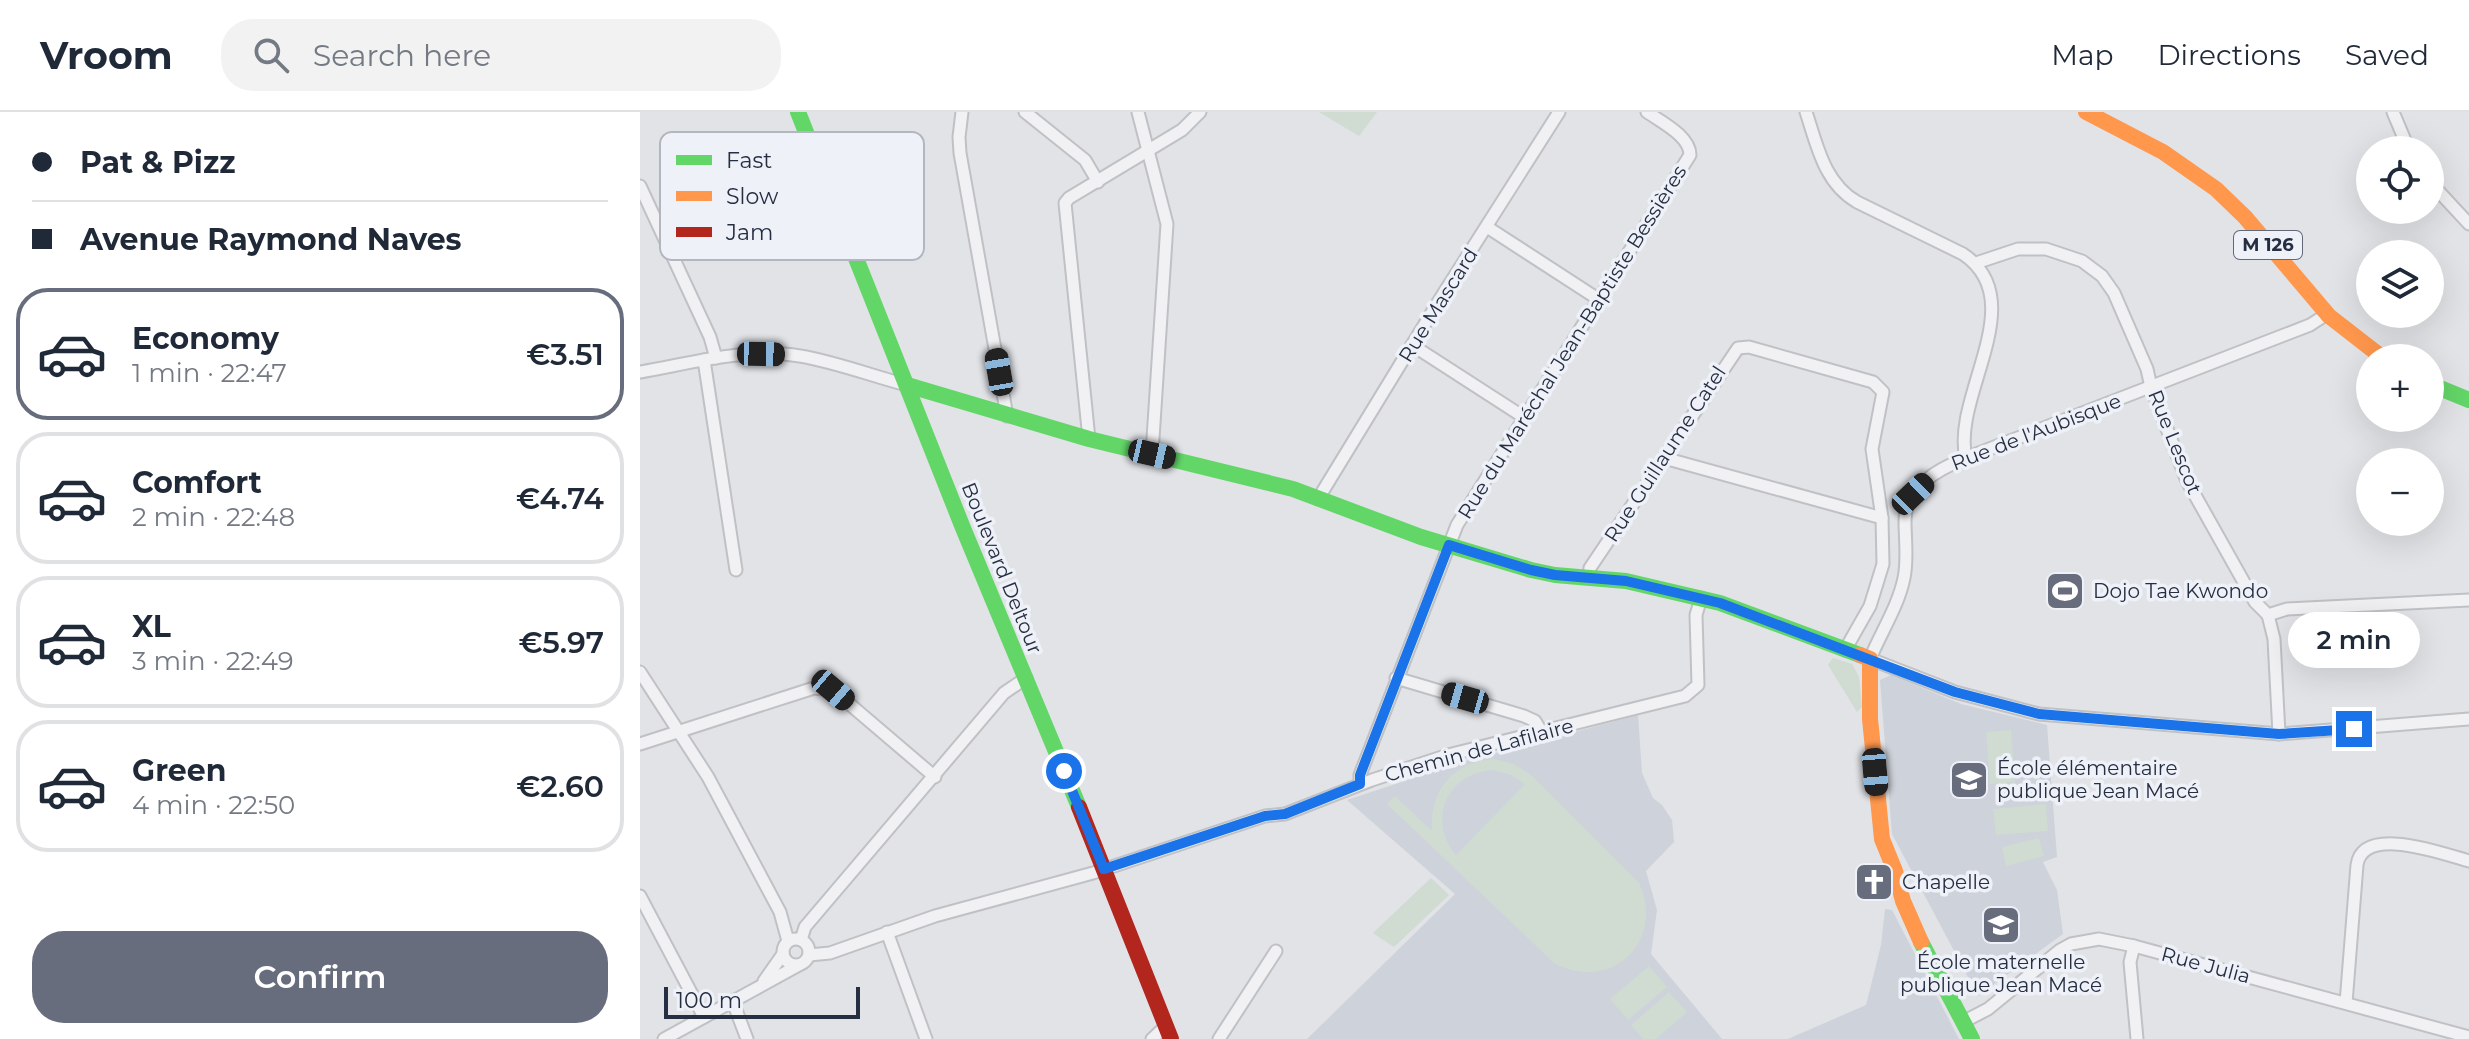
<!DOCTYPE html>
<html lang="en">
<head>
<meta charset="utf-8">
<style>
	:root { --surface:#fff; --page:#f2f2f3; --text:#1f2937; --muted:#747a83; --line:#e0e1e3; --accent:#676d7c }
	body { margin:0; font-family:Montserrat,sans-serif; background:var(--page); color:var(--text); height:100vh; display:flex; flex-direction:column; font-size:30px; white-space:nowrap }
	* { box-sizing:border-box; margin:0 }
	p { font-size:26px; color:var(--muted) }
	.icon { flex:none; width:44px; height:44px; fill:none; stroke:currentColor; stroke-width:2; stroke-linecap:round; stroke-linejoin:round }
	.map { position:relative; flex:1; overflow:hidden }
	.panel { display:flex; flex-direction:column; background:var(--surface); width:640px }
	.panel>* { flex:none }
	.banner { display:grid; align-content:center; height:176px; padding:0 32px; background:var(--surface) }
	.tools { position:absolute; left:1716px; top:24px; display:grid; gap:16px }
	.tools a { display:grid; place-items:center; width:88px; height:88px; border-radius:50%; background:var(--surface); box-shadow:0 8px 32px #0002; font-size:40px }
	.scale { position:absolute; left:24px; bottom:20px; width:196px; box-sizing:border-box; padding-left:8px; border:4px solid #262e42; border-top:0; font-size:22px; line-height:28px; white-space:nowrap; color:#262e42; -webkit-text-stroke:6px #eef1f7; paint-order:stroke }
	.end { position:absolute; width:36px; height:36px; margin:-18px; border:10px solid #1a73e8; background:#fff; box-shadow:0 0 0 4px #fff }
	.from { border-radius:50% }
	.bubble { position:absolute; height:56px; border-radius:28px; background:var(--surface); box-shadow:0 8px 32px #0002; font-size:26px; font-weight:600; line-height:56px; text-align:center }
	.car { position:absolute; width:24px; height:48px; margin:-24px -12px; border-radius:10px; box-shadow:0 0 6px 2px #0007; background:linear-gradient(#222 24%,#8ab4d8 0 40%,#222 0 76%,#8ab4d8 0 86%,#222 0) }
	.banner b { display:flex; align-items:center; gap:28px; height:76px; font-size:30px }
	.banner b+b { border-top:2px solid var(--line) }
	.banner i { width:20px; height:20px; background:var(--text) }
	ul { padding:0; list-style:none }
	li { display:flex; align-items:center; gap:24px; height:132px; margin:0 16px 12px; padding:0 16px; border:4px solid var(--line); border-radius:32px }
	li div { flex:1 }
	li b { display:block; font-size:30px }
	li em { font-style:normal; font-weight:600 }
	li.current { border-color:var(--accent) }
	li>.icon { width:72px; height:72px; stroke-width:1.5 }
	.button { display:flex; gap:16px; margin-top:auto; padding:16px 32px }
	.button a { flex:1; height:92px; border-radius:32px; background:var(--accent); color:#fff; font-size:32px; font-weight:600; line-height:92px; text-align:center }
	header { display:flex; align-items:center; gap:48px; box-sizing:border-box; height:112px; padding:0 40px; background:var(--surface); border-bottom:2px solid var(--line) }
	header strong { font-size:38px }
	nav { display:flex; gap:44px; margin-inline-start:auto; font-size:28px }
	.search { width:560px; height:72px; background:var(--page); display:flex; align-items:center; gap:20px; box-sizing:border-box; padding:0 28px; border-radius:32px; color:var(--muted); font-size:30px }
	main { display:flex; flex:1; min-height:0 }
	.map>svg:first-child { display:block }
	.built { fill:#ced2da }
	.green { fill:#d0dbd1; fill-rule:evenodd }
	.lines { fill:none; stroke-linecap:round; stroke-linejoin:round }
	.street-casing { stroke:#bfc1c5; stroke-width:15 }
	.street { stroke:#f1f1f3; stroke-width:11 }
	.fast { stroke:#63d668; stroke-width:16 }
	.slow { stroke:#ff974d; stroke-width:16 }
	.jam { stroke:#b3261e; stroke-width:16 }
	.route { stroke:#1a73e8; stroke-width:10 }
	.labels { text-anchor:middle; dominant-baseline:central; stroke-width:7; stroke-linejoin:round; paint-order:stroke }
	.shield { fill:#eef1f7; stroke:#626878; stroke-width:2 }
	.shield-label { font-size:18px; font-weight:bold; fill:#262e42 }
	.street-label { font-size:20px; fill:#262e42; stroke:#eef1f7 }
	.poi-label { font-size:20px; fill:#262e42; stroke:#eef1f7; text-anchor:start }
	.key { fill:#eef1f7; stroke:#b2b6c1; stroke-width:2 }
	.key-label { font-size:22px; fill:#262e42 }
</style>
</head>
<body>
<header>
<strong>Vroom</strong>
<div class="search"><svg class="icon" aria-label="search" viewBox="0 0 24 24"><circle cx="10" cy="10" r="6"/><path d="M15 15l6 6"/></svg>Search here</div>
<nav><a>Map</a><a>Directions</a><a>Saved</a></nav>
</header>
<main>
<section class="panel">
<div class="banner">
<b><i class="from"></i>Pat &amp; Pizz</b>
<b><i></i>Avenue Raymond Naves</b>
</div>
<ul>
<li class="current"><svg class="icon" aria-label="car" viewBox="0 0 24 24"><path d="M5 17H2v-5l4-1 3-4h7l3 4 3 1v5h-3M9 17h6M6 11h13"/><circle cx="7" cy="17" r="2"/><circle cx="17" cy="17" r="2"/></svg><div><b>Economy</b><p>1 min · 22:47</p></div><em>€3.51</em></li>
<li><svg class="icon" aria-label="car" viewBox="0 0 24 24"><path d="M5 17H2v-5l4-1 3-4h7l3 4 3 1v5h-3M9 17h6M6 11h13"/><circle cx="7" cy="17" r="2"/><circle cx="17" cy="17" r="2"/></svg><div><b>Comfort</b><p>2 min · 22:48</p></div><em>€4.74</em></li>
<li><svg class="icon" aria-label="car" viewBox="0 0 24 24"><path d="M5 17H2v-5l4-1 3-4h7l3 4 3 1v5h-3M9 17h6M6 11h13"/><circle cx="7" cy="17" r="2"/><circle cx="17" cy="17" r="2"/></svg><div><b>XL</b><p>3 min · 22:49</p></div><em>€5.97</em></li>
<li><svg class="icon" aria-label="car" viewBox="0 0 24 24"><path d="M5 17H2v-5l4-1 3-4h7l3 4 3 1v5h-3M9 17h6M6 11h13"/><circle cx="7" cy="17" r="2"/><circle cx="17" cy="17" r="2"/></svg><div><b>Green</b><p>4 min · 22:50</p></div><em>€2.60</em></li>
</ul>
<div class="button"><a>Confirm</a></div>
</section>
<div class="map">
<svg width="1829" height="927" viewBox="0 0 1829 927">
	<rect width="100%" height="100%" fill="#e1e3e7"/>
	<g class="built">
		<polygon points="1251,563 1321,592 1407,613 1417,745 1403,750 1417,778 1423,822 1338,884 1252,722 1240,568"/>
		<polygon points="998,603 1002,661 1013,686 1022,693 1032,708 1034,730 1006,759 1017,798 1011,842 1082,927 667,927 815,782 707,688 822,650"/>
		<polygon points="1245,797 1252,798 1319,927 1148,927 1226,893 1241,833"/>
	</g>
	<g class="green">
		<polygon points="679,0 737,0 719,24"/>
		<polygon points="1193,546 1212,552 1219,565 1222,595 1217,600 1188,553"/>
		<polygon points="1371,618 1375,670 1350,672 1346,620"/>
		<path d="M 854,647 L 874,652 L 891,663 L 999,771 C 1026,829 971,882 914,851 L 747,692 L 755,684 L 792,719 C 789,679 813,649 854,647 ZM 854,658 L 871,663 L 885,672 L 816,743 C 786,707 808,660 854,658 Z"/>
		<polygon points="1406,692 1408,719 1356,723 1353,697"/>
		<polygon points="1399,726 1404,744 1366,754 1362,735"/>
		<polygon points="791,766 809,783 754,835 733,821"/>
		<polygon points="1009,854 1027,875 988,908 970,887"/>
		<polygon points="1029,880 1047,900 1016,927 1003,927 991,913"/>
	</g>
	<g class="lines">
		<defs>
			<g id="street">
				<polyline points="322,0 319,25 320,41 367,304"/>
				<polyline points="385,0 445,48 458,70"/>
				<polyline points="498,0 527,112 512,342"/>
				<path d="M 1166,0 C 1177,33 1184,71 1217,90 L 1323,142 C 1393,189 1311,284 1326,346"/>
				<polyline points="1753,0 1769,38"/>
				<polyline points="1790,70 1829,112"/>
				<polyline points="0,74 70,225 76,246"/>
				<polyline points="847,115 958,187"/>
				<polyline points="1336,151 1378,137 1406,137 1442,149 1462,164 1474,181 1507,257 1511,275 1547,369 1615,490 1628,503 1634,527 1639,622"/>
				<path d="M 1687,202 L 1670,213 L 1326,346 C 1298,357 1265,375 1265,409 C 1265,428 1268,447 1264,466 C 1258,495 1241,520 1230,547 L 1315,580 L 1399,602 L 1639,622 L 1829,607"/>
				<polyline points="772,233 885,306"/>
				<polyline points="64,248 96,458"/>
				<path d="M 0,260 C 52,251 107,235 160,244 C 196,250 232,264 267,273"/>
				<polyline points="449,327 425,91 429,86 542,18 560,0"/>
				<polyline points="1024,346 1242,406"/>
				<polyline points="678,387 802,184 919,0"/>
				<polyline points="949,466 950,456 1098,236 1109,235 1233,270 1243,280 1232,337 1242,406 1243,452 1230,494 1205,538"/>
				<polyline points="1628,503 1647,497 1829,488"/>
				<polyline points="0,560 68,665 140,800 148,829"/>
				<polyline points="756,566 884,604 895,609 901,619"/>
				<polyline points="0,632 174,576 193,578 295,665"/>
				<path d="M 720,672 L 720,663 L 817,413 L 1050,43 C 1050,24 1021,10 1007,0"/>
				<polyline points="0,784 64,905"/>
				<polyline points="247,820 286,927"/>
				<circle cx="156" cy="840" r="13"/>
				<polyline points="161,828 165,815 364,581 386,566"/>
				<polyline points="1494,834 1490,850 1497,927"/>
				<polyline points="169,843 190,841 295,804 453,761 625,704 645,702 732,668 808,643 1045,584 1058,573 1056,503 1061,486"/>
				<polyline points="124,869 143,842"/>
				<polyline points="93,890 107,927"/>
				<path d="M 1706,891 L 1717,753 C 1723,712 1804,742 1829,749"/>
				<polyline points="1323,910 1348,897 1420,838 1431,832 1459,827 1494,834 1829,925"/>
				<polyline points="24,927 159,853"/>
				<polyline points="512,927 526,914"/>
				<polyline points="579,927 636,839"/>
			</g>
		</defs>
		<use href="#street" class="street-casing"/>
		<use href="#street" class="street"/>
		<g class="fast">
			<polyline points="158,0 323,416 439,695"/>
			<polyline points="1790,272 1829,288"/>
			<polyline points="267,273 449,327 653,377 781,425 891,458 915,463 986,469 1080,491 1220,543"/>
			<polyline points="1281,830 1332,927"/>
		</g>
		<g class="slow">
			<polyline points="1446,0 1523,40 1576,77 1605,105 1689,204 1743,246"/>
			<polyline points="1220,543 1230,547 1230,607 1242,727 1255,759 1263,789 1281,830"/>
		</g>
		<polyline class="jam" points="439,695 531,927"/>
	</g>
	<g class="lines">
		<polyline class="route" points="424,659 464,757 625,704 645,702 720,672 720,663 809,433 891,458 915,463 986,469 1080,491 1315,580 1399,602 1639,622 1714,617"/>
	</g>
	<defs>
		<symbol id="stadium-square" viewBox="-11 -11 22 22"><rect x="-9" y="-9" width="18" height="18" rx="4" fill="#676d7c" stroke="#eef1f7"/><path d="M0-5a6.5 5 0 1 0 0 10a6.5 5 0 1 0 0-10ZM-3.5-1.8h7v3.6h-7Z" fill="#fff"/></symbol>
		<symbol id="school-square" viewBox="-11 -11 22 22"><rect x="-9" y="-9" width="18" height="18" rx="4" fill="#676d7c" stroke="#eef1f7"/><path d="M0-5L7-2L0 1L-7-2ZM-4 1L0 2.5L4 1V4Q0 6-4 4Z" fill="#fff"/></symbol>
		<symbol id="church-square" viewBox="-11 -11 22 22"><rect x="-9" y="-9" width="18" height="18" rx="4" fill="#676d7c" stroke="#eef1f7"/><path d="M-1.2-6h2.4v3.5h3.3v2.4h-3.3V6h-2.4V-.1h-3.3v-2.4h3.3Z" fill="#fff"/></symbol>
	</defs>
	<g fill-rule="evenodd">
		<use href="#stadium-square" x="1403" y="457" width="44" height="44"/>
		<use href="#school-square" x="1307" y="646" width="44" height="44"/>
		<use href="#church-square" x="1212" y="748" width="44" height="44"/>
		<use href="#school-square" x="1339" y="791" width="44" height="44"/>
	</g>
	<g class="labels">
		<rect class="shield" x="1594" y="119" width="68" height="28" rx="6"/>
		<g class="shield-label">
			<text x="1628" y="133">M 126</text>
		</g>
		<g class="street-label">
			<text transform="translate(798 193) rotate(-58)">Rue Mascard</text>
			<text transform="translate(932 230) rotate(-58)">Rue du Maréchal Jean-Baptiste Bessières</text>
			<text transform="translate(1396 320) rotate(-21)">Rue de l'Aubisque</text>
			<text transform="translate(1535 330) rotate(68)">Rue Lescot</text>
			<text transform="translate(1025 342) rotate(-57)">Rue Guillaume Catel</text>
			<text transform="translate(362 456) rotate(68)">Boulevard Deltour</text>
			<text transform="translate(839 638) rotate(-15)">Chemin de Lafilaire</text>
			<text transform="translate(1566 853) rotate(15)">Rue Julia</text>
		</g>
		<g class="poi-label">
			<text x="1453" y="479">Dojo Tae Kwondo</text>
			<text x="1357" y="656">École élémentaire<tspan x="1357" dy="23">publique Jean Macé</tspan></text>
			<text x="1262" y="770">Chapelle</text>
			<text x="1361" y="850" text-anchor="middle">École maternelle<tspan x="1361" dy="23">publique Jean Macé</tspan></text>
		</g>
	</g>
	<rect x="20" y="20" width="264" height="128" rx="12" class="key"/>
	<rect x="36" y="43" width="36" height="10" fill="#63d668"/>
	<rect x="36" y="79" width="36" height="10" fill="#ff974d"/>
	<rect x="36" y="115" width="36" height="10" fill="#b3261e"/>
	<g class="key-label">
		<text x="86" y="56">Fast</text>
		<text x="86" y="92">Slow</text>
		<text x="86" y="128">Jam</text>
	</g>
</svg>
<div class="tools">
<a><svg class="icon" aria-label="locate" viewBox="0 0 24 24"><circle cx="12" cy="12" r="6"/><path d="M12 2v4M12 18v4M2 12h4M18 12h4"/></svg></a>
<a><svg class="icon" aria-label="layers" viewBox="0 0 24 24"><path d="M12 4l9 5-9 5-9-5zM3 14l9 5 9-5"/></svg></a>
<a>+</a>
<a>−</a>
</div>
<div class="scale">100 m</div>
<i class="end from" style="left:424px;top:659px"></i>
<i class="end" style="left:1714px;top:617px"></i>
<div class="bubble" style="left:1648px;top:500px;width:132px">2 min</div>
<i class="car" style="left:121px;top:242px;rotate:91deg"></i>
<i class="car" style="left:359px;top:260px;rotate:350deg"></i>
<i class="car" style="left:512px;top:342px;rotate:103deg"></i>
<i class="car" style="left:1273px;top:382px;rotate:46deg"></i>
<i class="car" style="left:193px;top:578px;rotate:130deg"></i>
<i class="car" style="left:825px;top:586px;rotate:286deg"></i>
<i class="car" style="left:1235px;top:660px;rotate:175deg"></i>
</div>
</main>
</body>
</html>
